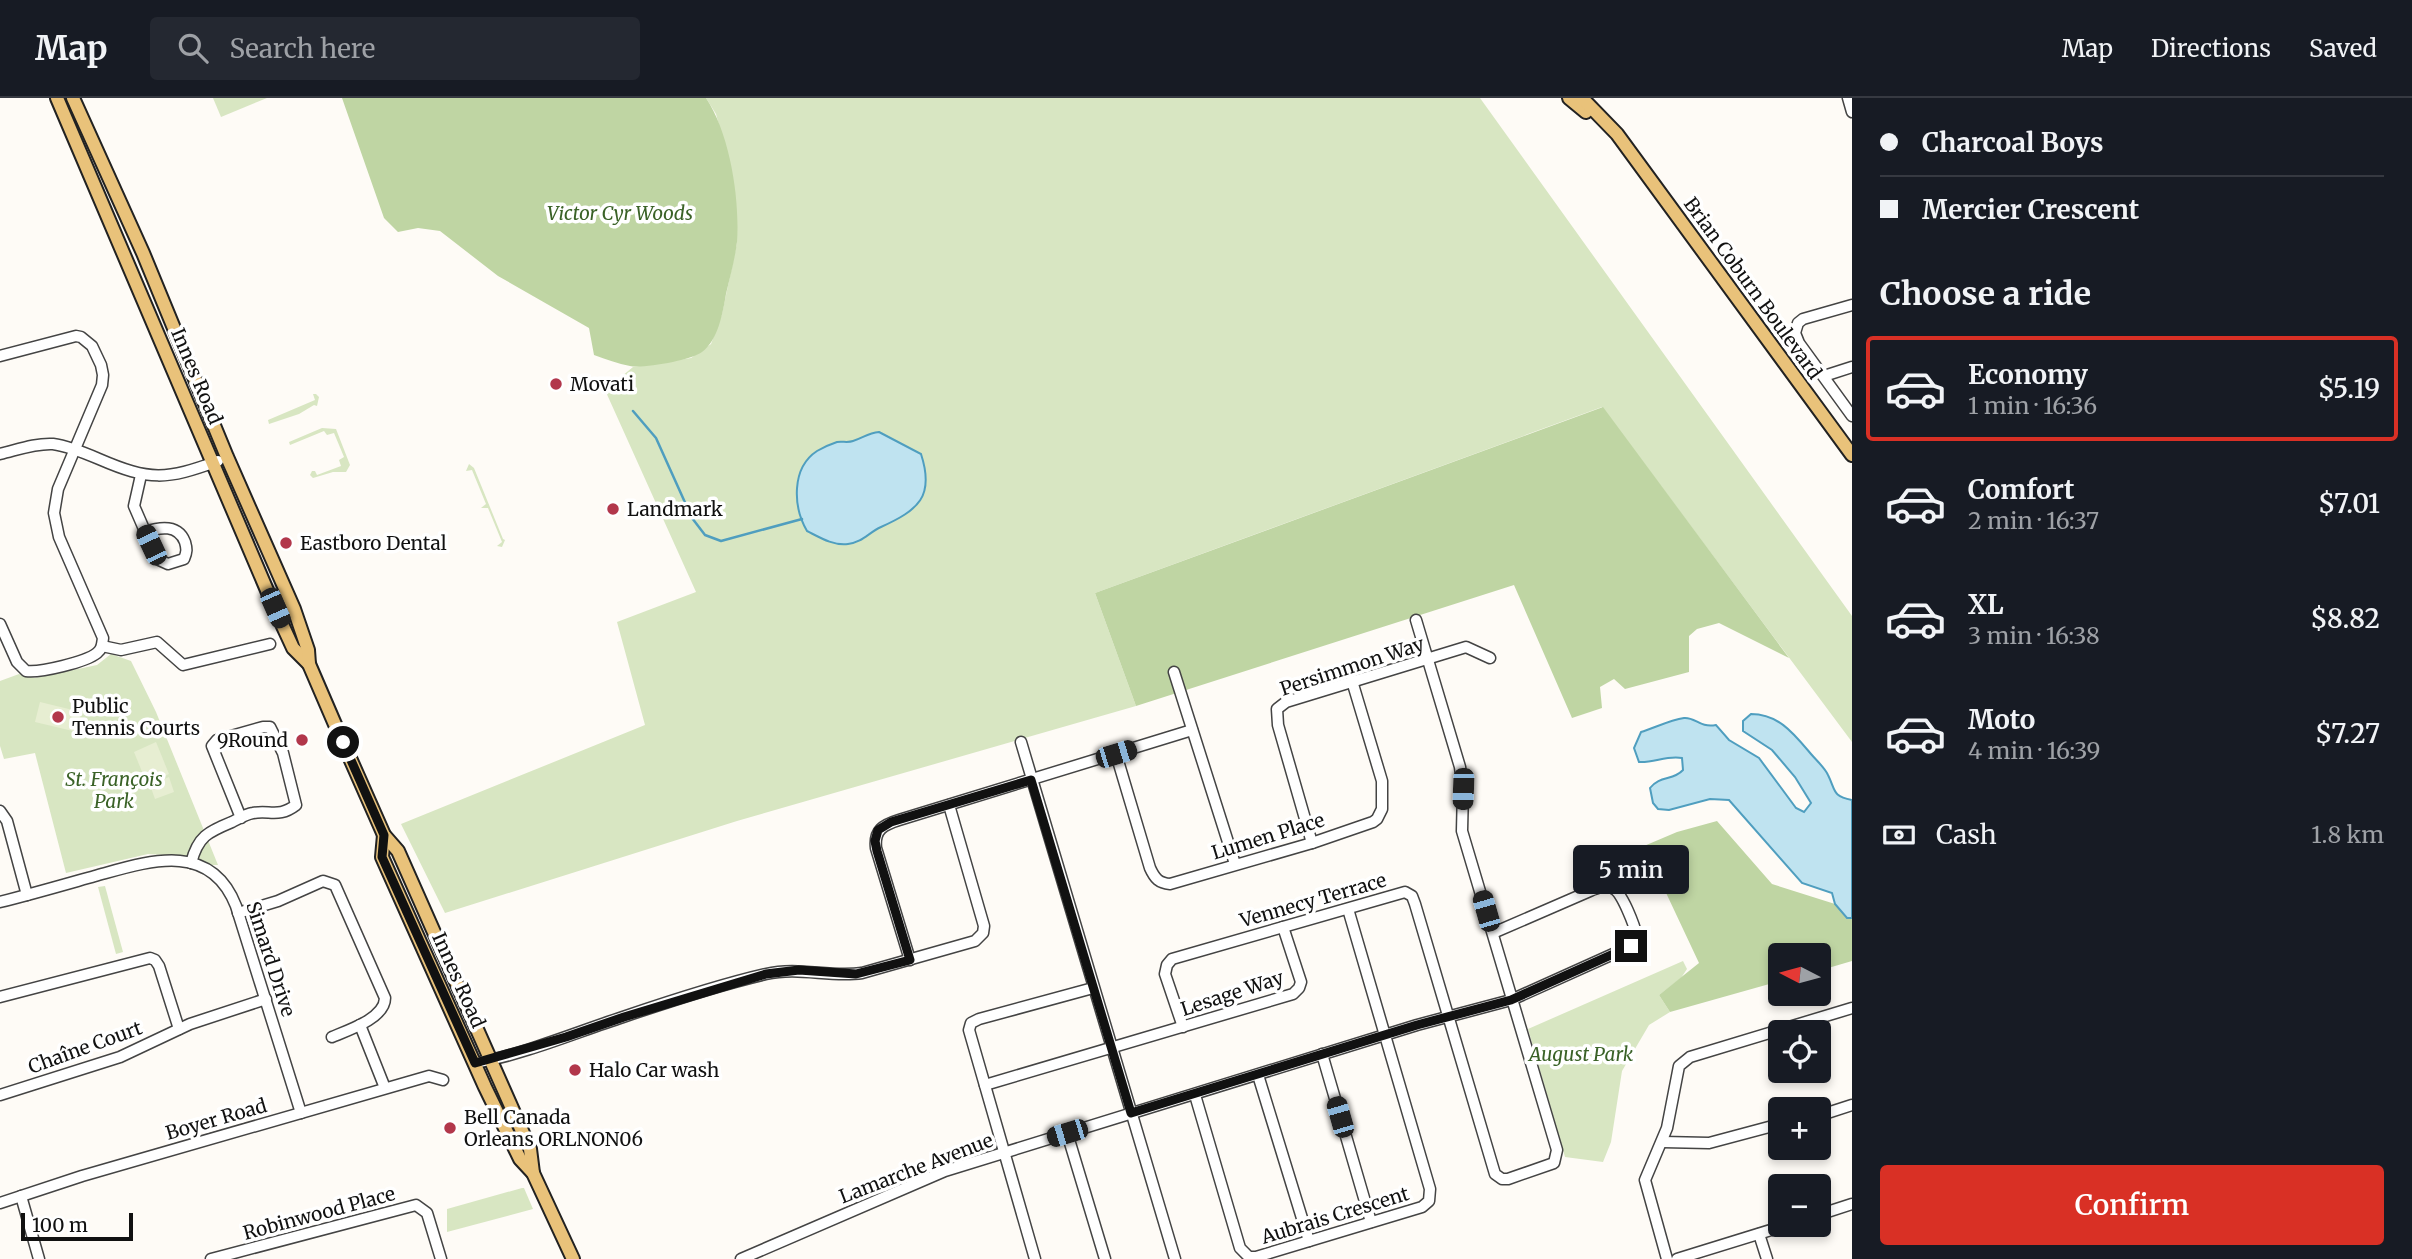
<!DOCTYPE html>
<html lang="en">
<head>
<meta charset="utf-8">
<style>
	:root { --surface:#171b24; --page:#242831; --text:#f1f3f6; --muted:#9ea1a6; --line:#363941; --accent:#d93025 }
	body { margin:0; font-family:Merriweather,serif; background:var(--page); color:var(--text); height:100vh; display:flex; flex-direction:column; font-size:26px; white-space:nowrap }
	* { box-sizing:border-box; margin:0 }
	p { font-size:23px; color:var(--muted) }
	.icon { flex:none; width:38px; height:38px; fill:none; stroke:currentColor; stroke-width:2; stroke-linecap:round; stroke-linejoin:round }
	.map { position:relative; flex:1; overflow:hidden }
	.sheet { display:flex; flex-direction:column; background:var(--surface); width:560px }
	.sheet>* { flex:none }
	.guide { display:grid; align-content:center; height:154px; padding:0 28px; background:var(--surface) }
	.needle { width:46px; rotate:276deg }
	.controls { position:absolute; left:1768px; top:845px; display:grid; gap:14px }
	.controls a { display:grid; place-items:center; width:63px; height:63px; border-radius:7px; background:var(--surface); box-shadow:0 4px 10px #0003; font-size:35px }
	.scale { position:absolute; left:21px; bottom:18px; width:112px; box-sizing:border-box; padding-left:7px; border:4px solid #111; border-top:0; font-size:19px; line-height:24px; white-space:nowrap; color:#111; -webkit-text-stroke:5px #fff; paint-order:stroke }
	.end { position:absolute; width:32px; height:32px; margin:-16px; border:9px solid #111; background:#fff; box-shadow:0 0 0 4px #fff }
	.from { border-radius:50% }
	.bubble { position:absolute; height:49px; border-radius:7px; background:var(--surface); box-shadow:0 4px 10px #0003; font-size:23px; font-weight:600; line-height:49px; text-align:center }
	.car { position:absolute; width:21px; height:42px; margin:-21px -10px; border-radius:9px; box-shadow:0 0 5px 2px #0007; background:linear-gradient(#222 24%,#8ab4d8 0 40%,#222 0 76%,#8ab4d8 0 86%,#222 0) }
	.guide b { display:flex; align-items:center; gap:24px; height:66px; font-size:26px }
	.guide b+b { border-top:2px solid var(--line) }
	.guide i { width:18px; height:18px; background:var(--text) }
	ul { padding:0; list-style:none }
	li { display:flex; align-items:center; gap:21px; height:105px; margin:0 14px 10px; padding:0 14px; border:4px solid transparent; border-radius:7px }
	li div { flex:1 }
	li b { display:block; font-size:26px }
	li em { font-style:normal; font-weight:600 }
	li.active { border-color:var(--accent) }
	li>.icon { width:63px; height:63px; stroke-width:1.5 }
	h2 { padding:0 28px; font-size:32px; line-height:84px }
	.pay { display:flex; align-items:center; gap:18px; height:77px; padding:0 28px; font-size:26px }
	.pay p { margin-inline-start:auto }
	.cta { display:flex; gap:14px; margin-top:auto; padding:14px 28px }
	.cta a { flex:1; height:80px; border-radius:7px; background:var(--accent); color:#fff; font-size:28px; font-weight:600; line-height:80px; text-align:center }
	header { display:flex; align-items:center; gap:42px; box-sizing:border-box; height:98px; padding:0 35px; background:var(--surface); border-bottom:2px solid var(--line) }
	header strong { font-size:33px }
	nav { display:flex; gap:38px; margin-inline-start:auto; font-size:24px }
	.search { width:490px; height:63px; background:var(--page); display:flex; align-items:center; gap:18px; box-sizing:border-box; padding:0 24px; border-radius:7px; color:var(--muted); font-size:26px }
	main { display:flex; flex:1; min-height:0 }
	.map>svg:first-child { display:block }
	.green { fill:#d8e6c2 }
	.forest { fill:#bfd5a3 }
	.pitch { fill:#e7eed2 }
	.water { fill:#bfe3f0; stroke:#4f9ebf; stroke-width:2 }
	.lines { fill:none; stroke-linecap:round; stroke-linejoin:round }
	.stream { stroke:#4f9ebf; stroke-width:2.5 }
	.minor-casing { stroke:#444; stroke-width:13 }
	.major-casing { stroke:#222; stroke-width:16 }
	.minor { stroke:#fff; stroke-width:10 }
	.major { stroke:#e9c27a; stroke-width:12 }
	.route { stroke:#111; stroke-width:9 }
	.poi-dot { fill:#b2374b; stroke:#fff; stroke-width:2.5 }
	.labels { text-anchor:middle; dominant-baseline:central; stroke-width:7; stroke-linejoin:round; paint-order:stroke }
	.park-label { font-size:19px; font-style:italic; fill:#3a6227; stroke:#fff }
	.street-label { font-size:19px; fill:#111; stroke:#fff }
	.poi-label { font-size:19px; fill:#111; stroke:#fff; text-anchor:start }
</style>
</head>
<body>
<header>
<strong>Map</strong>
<div class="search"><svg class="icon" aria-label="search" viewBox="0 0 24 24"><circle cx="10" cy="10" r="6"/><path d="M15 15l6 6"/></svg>Search here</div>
<nav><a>Map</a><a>Directions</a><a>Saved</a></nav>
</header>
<main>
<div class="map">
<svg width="1852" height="1161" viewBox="0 0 1852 1161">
	<rect width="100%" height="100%" fill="#fefbf6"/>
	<g class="green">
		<polygon points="213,0 267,0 221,19"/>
		<polygon points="706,0 1480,0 1852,518 1852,644 1602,309 1095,495 1136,608 737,723 445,815 401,726 645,627 617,524 696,494 605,292 633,269 691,260 711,246 722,216 737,145 736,109 732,75 716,16"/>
		<polygon points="313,296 316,296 319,299 317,308 314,307 299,316 269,326 268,322 315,302"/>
		<polygon points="322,330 336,331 350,367 346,374 333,374 313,380 310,377 312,373 315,373 317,377 341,368 339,362 344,359 334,335 327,337 324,333 290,347 289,344"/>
		<polygon points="469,366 474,370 503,441 505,442 502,449 497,448 502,444 488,410 481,410 486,406 472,372 466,373"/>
		<polygon points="111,556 131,563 156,614 218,767 210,767 181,758 148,756 66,775 35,655 4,661 0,648 0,583 19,576 35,580 97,567"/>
		<polygon points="105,788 123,854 116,856 98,789"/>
		<polygon points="1683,863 1687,871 1681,880 1659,897 1670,914 1649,927 1622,973 1611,1044 1603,1064 1565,1059 1528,931"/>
		<polygon points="522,1090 524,1090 533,1111 447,1134 447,1111"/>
	</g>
	<g class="forest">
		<path d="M 342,0 L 706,0 C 730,36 740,101 737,144 C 735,161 730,179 726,196 C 723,214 718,243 702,254 C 692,262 642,271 630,268 C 618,266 606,261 594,257 L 589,230 L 498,178 L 440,133 L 418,130 L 398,134 L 384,120 Z"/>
		<polygon points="1603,309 1789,560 1719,525 1697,531 1689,538 1689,574 1625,591 1614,581 1600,589 1602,610 1572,620 1514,487 1136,608 1095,495"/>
		<polygon points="1717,723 1772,786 1835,806 1847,820 1852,820 1852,863 1818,873 1818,858 1780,858 1780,883 1670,914 1659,897 1699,865 1644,748 1677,734"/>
	</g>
	<g class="pitch">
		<polygon points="40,604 81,614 77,634 35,624"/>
		<polygon points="156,644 169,676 147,686 134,654"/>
		<polygon points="169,679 174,694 155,701 150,687"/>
	</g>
	<g class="water">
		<path d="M 879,334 L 921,356 C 935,399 918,412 881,429 C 868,435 863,444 848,446 C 833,448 819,439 807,433 C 793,409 791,370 817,353 C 822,350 831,346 837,344 C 842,343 848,345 853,343 C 863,340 868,335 879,334 Z"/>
		<path d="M 1751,616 C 1779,616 1794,636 1811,656 C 1817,663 1825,670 1828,677 C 1836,693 1832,698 1852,702 L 1852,820 L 1847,820 L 1835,806 L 1832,795 L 1802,785 L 1729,702 L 1710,701 L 1669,712 L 1658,711 L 1653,705 L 1650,690 C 1660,677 1673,683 1683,672 L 1682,660 C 1667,657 1654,665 1639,664 L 1634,650 L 1641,634 C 1654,630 1670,622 1684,620 C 1696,619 1699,630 1716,627 L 1729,642 L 1759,660 L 1796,710 L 1804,714 L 1811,705 L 1795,679 L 1772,652 L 1743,633 L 1743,623 Z"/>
	</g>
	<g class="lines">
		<polyline class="stream" points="633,313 656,340 692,420 705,437 721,443 802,421"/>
		<defs>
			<g id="minor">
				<polyline points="1848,0 1852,14"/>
				<polyline points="1852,207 1803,221 1798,225 1795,235 1799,245 1852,318"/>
				<path d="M 0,258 L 76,238 L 81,239 L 92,248 L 101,267 L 103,277 L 102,287 L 58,391 L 54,415 L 59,439 L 103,540 C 102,547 102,551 97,555 C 86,564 40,575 26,573 L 17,564 L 0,526"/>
				<polyline points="1824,278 1852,269"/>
				<path d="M 0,356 C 17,352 35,345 53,346 C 68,348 85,355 99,361 C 150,383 166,382 218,363"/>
				<path d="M 141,377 L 134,408 L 157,461 L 168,466 L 184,461 C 187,454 187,451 185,444 C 178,426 160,429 145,434"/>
				<polyline points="102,548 121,552 157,544 183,567 270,546"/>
				<polyline points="1174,574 1235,766"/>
				<polyline points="1021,644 1175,1161"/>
				<path d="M 1116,656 L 1150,770 C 1155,781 1159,785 1170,786 L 1312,745 L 1373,724 L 1377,721 L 1382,711 L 1382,683 L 1352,583"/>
				<polyline points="0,713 7,723 27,797"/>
				<polyline points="1312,745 1278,627 1277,611 1286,604 1466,549 1490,560"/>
				<path d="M 191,765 C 198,738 208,734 232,724 C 238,721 246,716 253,715 C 270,712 279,720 296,707 L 283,655 L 270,629 L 263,629 L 217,642 L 212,648 L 241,720"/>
				<path d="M 0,804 C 32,796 63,787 95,778 C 146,764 210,741 236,808 L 301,1015"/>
				<path d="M 238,815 L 278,803 L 323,783 L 335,787 L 385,900 C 385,920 349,932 332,939"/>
				<path d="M 910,862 L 876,750 C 874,732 883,727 899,722 L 1192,632"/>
				<polyline points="0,899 150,860 155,862 159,868 179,931"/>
				<polyline points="360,927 385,990"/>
				<polyline points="1183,929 1165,876 1167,867 1172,861 1405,794 1412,798 1415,806 1495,1076 1502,1081 1508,1081 1554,1065 1557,1052 1462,733 1463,691 1460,669 1416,522"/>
				<polyline points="1322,956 1371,1124"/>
				<path d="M 475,965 C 525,956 574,935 623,919 C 670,903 718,887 766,876 C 799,868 830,880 862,875 L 975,843 L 983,835 L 984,828 L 949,707"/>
				<polyline points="1258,977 1309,1143"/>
				<polyline points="985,987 1293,896 1299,890 1301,884 1283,829"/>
				<polyline points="0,997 120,959 190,926 266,901"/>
				<polyline points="1195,997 1240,1150 1249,1159 1256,1159 1422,1109 1429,1103 1430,1091 1348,811"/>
				<polyline points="1818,1018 1852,1007"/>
				<polyline points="1067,1035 1105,1161"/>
				<polyline points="1663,1044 1709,1045 1780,1026"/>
				<polyline points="21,1098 39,1161"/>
				<polyline points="0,1105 82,1078 429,978 443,982"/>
				<polyline points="1818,1117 1852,1106"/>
				<polyline points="1759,1136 1767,1161"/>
				<polyline points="211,1161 416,1107 427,1115 441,1161"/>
				<path d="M 741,1161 L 945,1073 L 1417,927 L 1511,902 L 1631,848 L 1637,839 C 1635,829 1622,793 1612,790 C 1604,787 1597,790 1590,793 L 1493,835"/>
				<polyline points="1035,1161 969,932 971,925 979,921 1093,890"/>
				<polyline points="1667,1161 1645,1082 1667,1030 1679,968 1690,959 1852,910"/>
				<polyline points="1677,1161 1787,1127"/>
			</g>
			<g id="major">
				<polyline points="57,0 275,511 293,550 309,566"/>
				<polyline points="73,0 143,155 227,359 294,511 308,552 309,566 334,624 384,737 398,753 530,1051 533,1075"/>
				<polyline points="1569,0 1586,14"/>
				<polyline points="1582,0 1617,36 1852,357"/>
				<polyline points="384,737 382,759 485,989 520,1061 533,1075 573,1161"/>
			</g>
		</defs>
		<use href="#minor" class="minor-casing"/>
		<use href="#major" class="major-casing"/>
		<use href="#minor" class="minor"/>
		<use href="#major" class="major"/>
	</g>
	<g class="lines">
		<polyline class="route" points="343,644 384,737 382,759 475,965 566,939 624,919 766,876 799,872 856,876 910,862 877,753 875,743 878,732 891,724 1031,682 1131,1015 1417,927 1511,902 1631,848"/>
	</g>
	<g class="poi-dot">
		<circle cx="556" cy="286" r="7"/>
		<circle cx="613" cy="411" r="7"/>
		<circle cx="286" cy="445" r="7"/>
		<circle cx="58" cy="619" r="7"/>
		<circle cx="302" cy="642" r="7"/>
		<circle cx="575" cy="972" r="7"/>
		<circle cx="450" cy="1030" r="7"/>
	</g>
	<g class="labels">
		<g class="park-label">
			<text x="620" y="115">Victor Cyr Woods</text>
			<text x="114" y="681">St. François<tspan x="114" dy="22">Park</tspan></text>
			<text x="1581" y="956">August Park</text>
		</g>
		<g class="street-label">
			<text transform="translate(1753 190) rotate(54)">Brian Coburn Boulevard</text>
			<text transform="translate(197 278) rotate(67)">Innes Road</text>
			<text transform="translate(1352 568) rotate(-18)">Persimmon Way</text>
			<text transform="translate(1268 738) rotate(-17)">Lumen Place</text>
			<text transform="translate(1313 802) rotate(-16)">Vennecy Terrace</text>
			<text transform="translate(271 861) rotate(72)">Simard Drive</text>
			<text transform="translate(459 882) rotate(66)">Innes Road</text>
			<text transform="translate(1232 895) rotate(-18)">Lesage Way</text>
			<text transform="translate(85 949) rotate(-20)">Chaîne Court</text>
			<text transform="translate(216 1021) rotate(-16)">Boyer Road</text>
			<text transform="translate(916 1070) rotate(-21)">Lamarche Avenue</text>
			<text transform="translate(319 1115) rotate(-15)">Robinwood Place</text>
			<text transform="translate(1335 1117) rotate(-17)">Aubrais Crescent</text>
		</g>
		<g class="poi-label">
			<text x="570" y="286">Movati</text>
			<text x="627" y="411">Landmark</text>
			<text x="300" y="445">Eastboro Dental</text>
			<text x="72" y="608">Public<tspan x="72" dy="22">Tennis Courts</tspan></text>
			<text x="288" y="642" text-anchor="end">9Round</text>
			<text x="589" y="972">Halo Car wash</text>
			<text x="464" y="1019">Bell Canada<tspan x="464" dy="22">Orleans ORLNON06</tspan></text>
		</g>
	</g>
</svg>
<div class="controls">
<a><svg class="needle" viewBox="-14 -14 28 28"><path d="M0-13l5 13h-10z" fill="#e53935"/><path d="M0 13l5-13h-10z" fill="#9ea1a6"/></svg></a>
<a><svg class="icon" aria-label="locate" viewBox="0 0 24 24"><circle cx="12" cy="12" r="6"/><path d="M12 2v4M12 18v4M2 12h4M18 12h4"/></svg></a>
<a>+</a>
<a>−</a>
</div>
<div class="scale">100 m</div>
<i class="end from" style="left:343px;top:644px"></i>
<i class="end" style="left:1631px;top:848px"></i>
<div class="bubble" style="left:1573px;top:747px;width:116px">5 min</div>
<i class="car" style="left:151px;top:447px;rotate:335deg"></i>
<i class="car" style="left:275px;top:510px;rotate:156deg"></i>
<i class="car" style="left:1116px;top:656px;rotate:73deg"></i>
<i class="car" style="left:1463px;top:691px;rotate:182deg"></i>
<i class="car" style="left:1486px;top:813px;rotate:344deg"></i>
<i class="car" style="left:1340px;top:1019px;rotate:344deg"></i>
<i class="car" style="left:1067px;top:1035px;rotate:253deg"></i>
</div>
<section class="sheet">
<div class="guide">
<b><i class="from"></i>Charcoal Boys</b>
<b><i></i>Mercier Crescent</b>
</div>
<h2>Choose a ride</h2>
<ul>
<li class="active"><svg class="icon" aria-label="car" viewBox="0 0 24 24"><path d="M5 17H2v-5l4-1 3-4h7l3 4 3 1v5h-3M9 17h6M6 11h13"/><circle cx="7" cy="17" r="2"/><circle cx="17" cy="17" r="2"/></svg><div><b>Economy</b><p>1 min · 16:36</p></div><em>$5.19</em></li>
<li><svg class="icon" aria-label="car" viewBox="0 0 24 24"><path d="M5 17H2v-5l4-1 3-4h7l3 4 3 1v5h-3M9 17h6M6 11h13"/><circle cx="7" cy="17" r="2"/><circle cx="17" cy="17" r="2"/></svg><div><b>Comfort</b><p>2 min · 16:37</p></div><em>$7.01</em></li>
<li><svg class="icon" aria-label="car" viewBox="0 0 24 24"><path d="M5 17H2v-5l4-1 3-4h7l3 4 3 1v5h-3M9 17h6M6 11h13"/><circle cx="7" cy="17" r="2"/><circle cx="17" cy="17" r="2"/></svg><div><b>XL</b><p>3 min · 16:38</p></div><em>$8.82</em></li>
<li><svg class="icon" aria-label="car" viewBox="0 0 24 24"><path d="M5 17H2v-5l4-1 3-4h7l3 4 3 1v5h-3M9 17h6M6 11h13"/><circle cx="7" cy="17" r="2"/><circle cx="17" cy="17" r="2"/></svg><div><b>Moto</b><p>4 min · 16:39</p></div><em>$7.27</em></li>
</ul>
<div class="pay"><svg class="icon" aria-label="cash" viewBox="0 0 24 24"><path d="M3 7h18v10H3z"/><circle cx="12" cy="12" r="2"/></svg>Cash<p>1.8 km</p></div>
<div class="cta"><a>Confirm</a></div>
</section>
</main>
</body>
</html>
